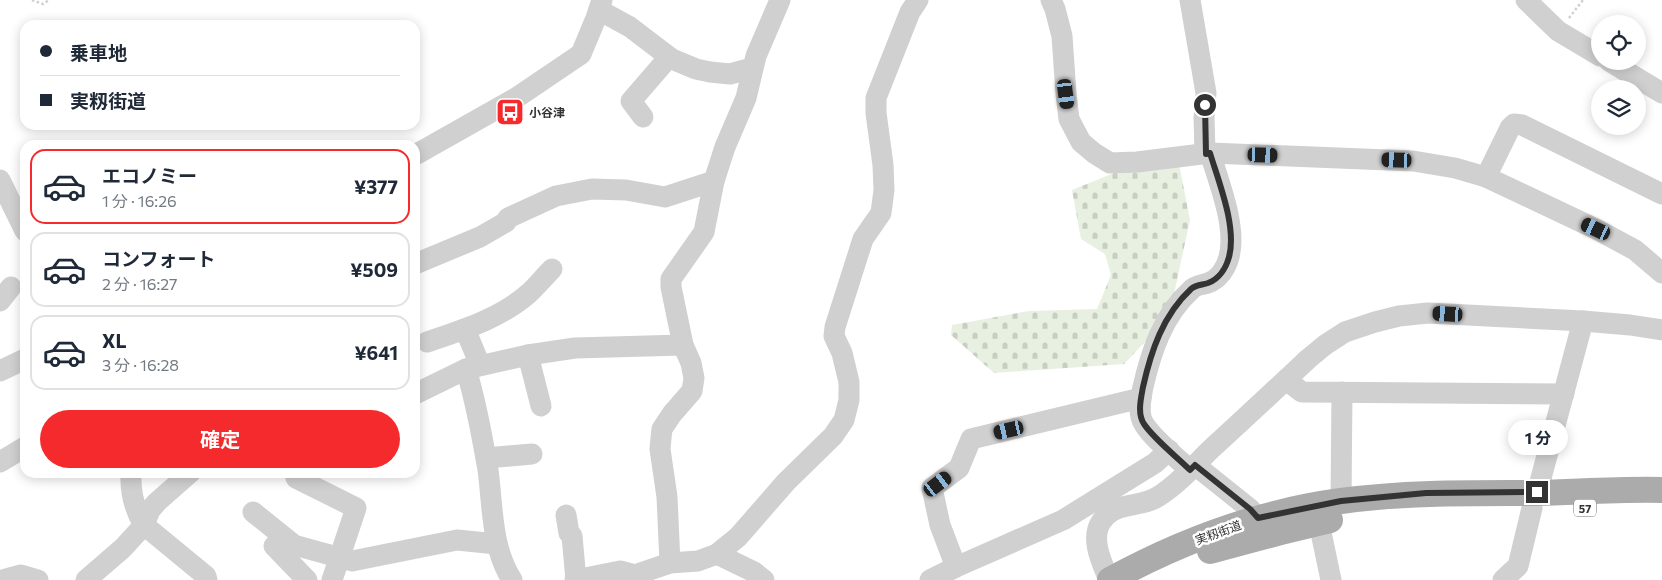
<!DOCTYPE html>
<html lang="ja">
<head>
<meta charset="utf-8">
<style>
	:root { --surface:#fff; --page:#f6f6f7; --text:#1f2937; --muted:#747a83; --line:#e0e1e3; --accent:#f52a2c }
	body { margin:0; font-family:Commissioner,"Noto Sans JP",sans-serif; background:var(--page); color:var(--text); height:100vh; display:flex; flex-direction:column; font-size:19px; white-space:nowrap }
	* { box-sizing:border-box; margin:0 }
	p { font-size:16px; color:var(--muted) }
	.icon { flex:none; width:28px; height:28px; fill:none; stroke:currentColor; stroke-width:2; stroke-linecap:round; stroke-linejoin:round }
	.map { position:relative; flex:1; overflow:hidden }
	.sheet { position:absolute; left:20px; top:140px; width:400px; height:338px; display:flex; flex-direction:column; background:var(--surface); border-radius:15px; box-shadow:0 2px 12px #0003 }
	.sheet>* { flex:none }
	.banner { position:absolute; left:20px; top:20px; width:400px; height:110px; border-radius:15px; box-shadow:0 2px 12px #0003; display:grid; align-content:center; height:110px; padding:0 20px; background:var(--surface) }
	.fabs { position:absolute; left:1591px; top:15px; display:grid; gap:10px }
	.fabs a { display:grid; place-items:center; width:55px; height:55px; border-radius:50%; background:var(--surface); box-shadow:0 2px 12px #0003; font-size:25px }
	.end { position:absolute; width:22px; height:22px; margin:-11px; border:6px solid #333; background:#fff; box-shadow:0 0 0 2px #fff }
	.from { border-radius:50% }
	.bubble { position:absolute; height:35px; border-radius:18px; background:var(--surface); box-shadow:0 2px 12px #0003; font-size:16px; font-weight:700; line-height:35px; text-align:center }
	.car { position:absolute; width:15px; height:30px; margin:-15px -8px; border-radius:6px; box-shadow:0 0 4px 1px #0007; background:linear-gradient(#222 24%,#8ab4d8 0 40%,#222 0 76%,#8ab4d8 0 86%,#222 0) }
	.banner b { display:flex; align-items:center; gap:18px; height:48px; font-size:19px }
	.banner b+b { border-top:1px solid var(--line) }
	.banner i { width:12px; height:12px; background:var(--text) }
	ul { padding:9px 0 0; list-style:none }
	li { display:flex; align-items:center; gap:15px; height:75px; margin:0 10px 8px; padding:0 10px; border:2px solid var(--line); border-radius:15px }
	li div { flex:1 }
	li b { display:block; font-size:19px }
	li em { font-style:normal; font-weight:700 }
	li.current { border-color:var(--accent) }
	li>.icon { width:45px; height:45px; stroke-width:1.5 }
	.cta { display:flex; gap:10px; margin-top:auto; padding:10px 20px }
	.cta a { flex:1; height:58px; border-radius:30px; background:var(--accent); color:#fff; font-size:20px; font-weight:700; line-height:58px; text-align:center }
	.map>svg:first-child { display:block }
	.cemetery { fill:url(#cemetery-stones) }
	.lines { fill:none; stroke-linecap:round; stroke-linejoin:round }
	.path { stroke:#d0d0d0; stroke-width:2.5; stroke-dasharray:2.5 2.5; stroke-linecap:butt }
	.minor { stroke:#d0d0d0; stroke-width:21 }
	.major { stroke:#ababab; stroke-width:26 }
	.route { stroke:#333; stroke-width:6 }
	.labels { text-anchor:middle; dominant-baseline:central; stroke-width:5; stroke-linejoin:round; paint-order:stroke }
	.shield { fill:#fff; stroke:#707070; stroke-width:1 }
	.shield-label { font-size:11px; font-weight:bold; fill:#333 }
	.poi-label { font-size:12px; font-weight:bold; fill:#333; stroke:#fff; text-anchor:start }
	.street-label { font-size:12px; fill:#333; stroke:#fff }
</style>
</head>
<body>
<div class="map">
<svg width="1662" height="580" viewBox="0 0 1662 580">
	<defs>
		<pattern id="cemetery-stones" width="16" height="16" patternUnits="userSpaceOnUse" patternTransform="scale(1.25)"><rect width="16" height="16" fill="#e8f0e1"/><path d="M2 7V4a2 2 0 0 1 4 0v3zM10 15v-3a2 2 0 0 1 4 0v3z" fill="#c7cec2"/></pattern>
	</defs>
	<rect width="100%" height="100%" fill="#fff"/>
	<polygon class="cemetery" points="1179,164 1190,220 1174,294 1156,330 1124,364 994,373 951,335 952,325 1029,311 1097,309 1111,275 1105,254 1081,239 1072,190 1119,171"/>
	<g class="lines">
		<g class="path">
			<polyline points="32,0 43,4 49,0"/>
			<polyline points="1569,18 1583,0"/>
		</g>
		<g class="minor">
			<polyline points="1051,0 1055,9 1062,36 1066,94 1069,119 1081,142 1094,153 1110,163 1137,162 1210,153 1413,161 1455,168 1486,177 1596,229 1635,250 1662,273"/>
			<polyline points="1190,0 1206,93 1204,117 1205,154"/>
			<polyline points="1526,0 1558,31 1600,56"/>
			<polyline points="599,10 630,27 672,59 696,69 710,72 730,74 752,68"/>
			<polyline points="1609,61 1662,93"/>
			<polyline points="643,117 631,101 669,57"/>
			<polyline points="415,155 516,98 581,54 596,18 602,0"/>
			<polyline points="1486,177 1510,128 1514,124 1522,125 1662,194"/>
			<polyline points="0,180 25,231"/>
			<polyline points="415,264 480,237 506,222 508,218 556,196 592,189 626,190 665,197 714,181 725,147 746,98 756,56 780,0"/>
			<polyline points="0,301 11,287"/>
			<polyline points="465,329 480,365"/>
			<path d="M 427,342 C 462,330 499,319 528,294 C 536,287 544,277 552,269"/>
			<polyline points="528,355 541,406"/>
			<path d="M 466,369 C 476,402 482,435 488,470 C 493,507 491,547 512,580"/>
			<polyline points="0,371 25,359"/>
			<polyline points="1286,380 1302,392 1564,394"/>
			<polyline points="415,394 466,369 528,355 575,348 683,345"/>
			<polyline points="486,458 532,454"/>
			<polyline points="0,462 25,447"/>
			<polyline points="1195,465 1250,509 1258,518"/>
			<path d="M 1190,470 C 1177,458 1153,439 1144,424 C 1137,414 1141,398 1143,387 C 1151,352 1163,315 1191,290 C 1195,285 1202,285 1208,283 C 1219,279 1226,268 1229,257 C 1237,227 1219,183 1210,153"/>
			<path d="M 131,472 C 130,492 134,509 144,525 L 206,576 L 207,580"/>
			<polyline points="296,478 356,508 332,580"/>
			<polyline points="1537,493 1583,321"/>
			<polyline points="1341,501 1342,392"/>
			<polyline points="253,512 294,545 352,561 457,540 497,544"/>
			<polyline points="566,515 569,533 572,536 576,580"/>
			<polyline points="1319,523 1331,580"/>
			<polyline points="274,546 307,580"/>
			<polyline points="717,554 754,572 764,580"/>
			<polyline points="670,563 667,497 660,449 661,438 662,429 672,414 692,391 694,378 691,363 683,345 671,287 671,279 704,232 714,181"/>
			<polyline points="956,567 940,525 932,488 959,468 971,439 1141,398"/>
			<polyline points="2,580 21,575 38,580"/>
			<polyline points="86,580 123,548 144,525 150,510 157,502 191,472"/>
			<polyline points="575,580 620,571 635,575"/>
			<polyline points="630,580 635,575 670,563 698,561 717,554 738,537 786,482 833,436 844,420 849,400 849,382 842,353 834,336 835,327 863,239 881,213 884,190 883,165 876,113 876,98 910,12 918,0"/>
			<polyline points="930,580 956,567 1063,520 1155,463 1169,450"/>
			<path d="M 1109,580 C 1102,563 1090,539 1101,522 C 1115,500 1140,509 1159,496 C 1178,484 1194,466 1210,450 C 1243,420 1276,389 1308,359 L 1325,345 L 1345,332 L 1375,322 L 1399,316 L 1428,313 L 1583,321 L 1630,325 L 1662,330"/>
			<polyline points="1503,580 1518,566 1532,508"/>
		</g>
		<g class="major">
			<polyline points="1210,551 1281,532 1330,520"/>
			<path d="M 1110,580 C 1183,540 1259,512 1341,501 C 1406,492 1472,493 1537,493 C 1579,492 1620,489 1662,490"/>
		</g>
	</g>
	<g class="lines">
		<path class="route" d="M 1205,105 L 1206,154 L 1210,153 C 1219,183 1237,227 1229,257 C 1226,268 1219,279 1208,283 C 1202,285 1195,285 1191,289 C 1163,315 1151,351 1143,387 C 1141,398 1137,414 1144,424 C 1154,439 1177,457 1190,470 L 1195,465 L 1250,509 L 1258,518 L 1341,501 L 1426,493 L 1537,492"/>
	</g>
	<defs>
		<symbol id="bus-square" viewBox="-11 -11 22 22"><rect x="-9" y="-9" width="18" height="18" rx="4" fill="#f52a2c" stroke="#fff"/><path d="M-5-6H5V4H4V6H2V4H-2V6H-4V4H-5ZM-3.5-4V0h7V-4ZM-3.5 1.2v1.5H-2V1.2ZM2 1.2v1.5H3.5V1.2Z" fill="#fff"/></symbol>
	</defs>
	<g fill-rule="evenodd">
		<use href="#bus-square" x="494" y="96" width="32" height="32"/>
	</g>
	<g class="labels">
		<rect class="shield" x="1574" y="499.5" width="22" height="17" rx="4"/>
		<g class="shield-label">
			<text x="1585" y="508">57</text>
		</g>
		<g class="poi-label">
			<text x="529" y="112">小谷津</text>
		</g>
		<g class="street-label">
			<text transform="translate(1218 532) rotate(-20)">実籾街道</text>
		</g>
	</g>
</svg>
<div class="fabs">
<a><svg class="icon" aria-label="locate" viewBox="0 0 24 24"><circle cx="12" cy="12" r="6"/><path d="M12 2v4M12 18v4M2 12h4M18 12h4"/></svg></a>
<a><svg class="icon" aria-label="layers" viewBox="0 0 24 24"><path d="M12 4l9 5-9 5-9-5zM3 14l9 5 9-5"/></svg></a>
</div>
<i class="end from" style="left:1205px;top:105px"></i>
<i class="end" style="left:1537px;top:492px"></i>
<div class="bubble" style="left:1508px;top:420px;width:60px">1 分</div>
<i class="car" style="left:1066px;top:94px;rotate:173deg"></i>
<i class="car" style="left:1263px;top:155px;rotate:92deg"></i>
<i class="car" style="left:1397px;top:160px;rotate:272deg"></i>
<i class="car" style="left:1596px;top:229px;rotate:295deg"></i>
<i class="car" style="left:1448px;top:314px;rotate:273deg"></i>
<i class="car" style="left:1009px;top:430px;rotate:257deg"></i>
<i class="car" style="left:938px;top:484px;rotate:53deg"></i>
<div class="banner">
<b><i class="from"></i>乗車地</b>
<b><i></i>実籾街道</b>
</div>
<section class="sheet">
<ul>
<li class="current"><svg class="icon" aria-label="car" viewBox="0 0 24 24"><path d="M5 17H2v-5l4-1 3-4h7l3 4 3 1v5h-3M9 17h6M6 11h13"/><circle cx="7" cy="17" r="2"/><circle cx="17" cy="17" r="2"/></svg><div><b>エコノミー</b><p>1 分 · 16:26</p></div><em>¥377</em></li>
<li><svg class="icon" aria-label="car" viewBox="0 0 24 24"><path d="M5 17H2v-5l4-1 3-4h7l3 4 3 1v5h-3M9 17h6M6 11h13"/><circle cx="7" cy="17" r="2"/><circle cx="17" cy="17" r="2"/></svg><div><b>コンフォート</b><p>2 分 · 16:27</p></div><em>¥509</em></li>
<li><svg class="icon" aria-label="car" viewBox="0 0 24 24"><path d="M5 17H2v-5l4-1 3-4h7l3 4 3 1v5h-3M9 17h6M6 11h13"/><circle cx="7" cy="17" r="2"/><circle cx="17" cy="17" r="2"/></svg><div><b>XL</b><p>3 分 · 16:28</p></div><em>¥641</em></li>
</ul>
<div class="cta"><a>確定</a></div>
</section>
</div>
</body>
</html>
